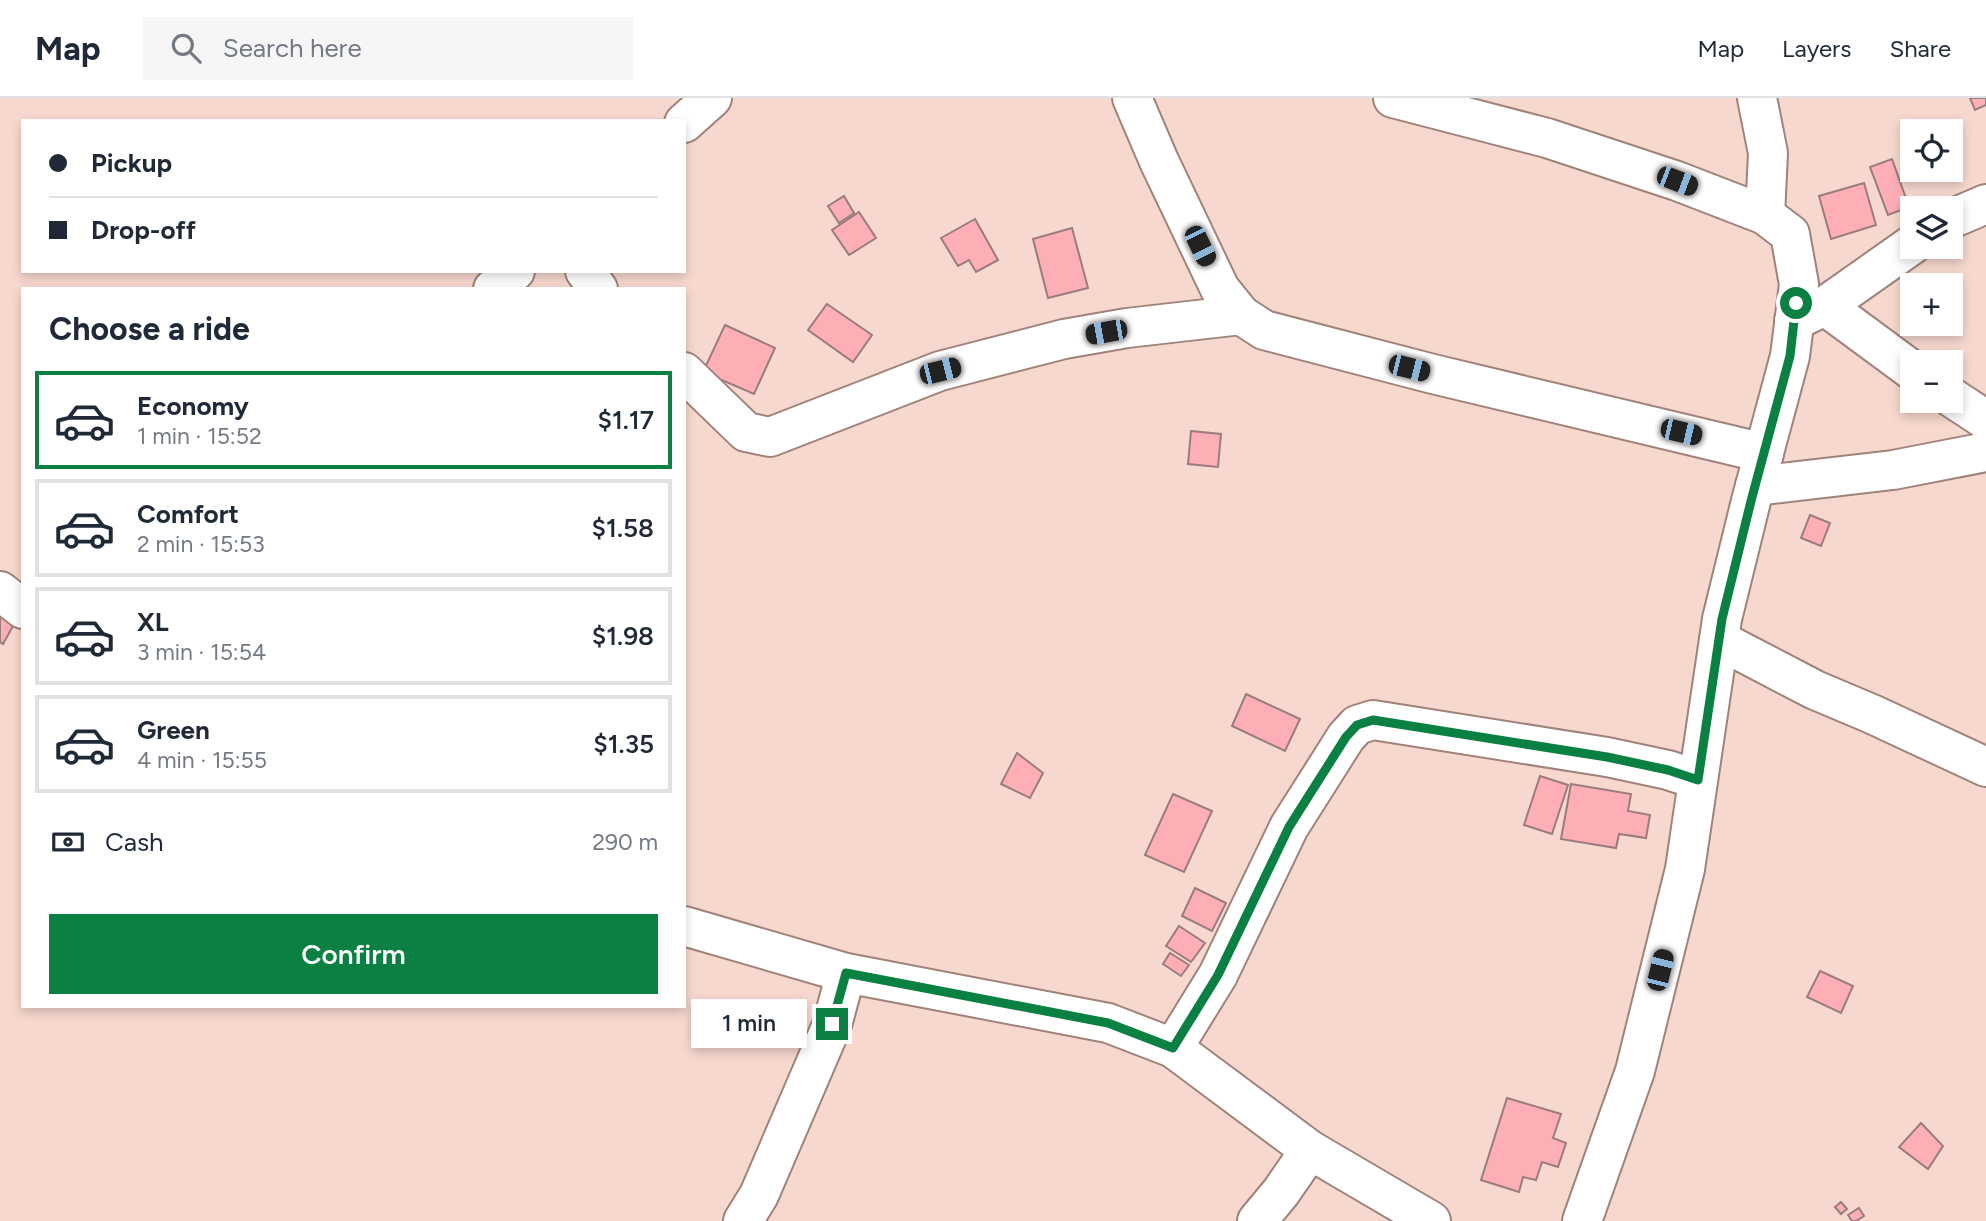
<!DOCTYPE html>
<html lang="en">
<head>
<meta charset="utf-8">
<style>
	:root { --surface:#fff; --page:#f6f6f7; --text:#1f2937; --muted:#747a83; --line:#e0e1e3; --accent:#0b8043 }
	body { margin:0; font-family:Figtree,sans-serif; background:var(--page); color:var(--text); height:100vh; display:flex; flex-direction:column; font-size:26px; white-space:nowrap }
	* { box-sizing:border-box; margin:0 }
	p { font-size:23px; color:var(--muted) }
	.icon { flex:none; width:38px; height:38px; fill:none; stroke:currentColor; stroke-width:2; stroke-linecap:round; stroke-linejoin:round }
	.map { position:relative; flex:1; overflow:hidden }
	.drawer { position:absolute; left:21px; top:189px; width:665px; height:721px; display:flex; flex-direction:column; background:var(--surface); border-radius:0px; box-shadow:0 4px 10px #0003 }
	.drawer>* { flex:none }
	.top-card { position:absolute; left:21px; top:21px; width:665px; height:154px; border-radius:0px; box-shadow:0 4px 10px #0003; display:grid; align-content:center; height:154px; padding:0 28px; background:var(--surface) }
	.controls { position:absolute; left:1900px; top:21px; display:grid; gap:14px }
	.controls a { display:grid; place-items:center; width:63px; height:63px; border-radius:0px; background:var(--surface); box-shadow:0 4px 10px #0003; font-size:35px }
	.end { position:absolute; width:32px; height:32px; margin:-16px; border:9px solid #0b8043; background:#fff; box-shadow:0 0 0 4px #fff }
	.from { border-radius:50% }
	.bubble { position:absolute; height:49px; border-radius:0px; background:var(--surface); box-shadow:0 4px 10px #0003; font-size:23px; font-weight:600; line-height:49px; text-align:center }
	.car { position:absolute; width:21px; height:42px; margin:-21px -10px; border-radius:9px; box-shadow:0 0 5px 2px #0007; background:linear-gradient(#222 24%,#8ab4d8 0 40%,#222 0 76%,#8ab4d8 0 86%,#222 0) }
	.top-card b { display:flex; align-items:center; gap:24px; height:66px; font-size:26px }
	.top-card b+b { border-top:2px solid var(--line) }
	.top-card i { width:18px; height:18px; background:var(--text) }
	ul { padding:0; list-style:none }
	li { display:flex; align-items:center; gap:21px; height:98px; margin:0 14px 10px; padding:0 14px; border:4px solid var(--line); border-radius:0px }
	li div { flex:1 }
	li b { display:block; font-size:26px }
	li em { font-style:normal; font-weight:600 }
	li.selected { border-color:var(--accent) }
	li>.icon { width:63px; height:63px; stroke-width:1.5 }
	h2 { padding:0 28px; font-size:32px; line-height:84px }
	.pay { display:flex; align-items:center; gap:18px; height:77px; padding:0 28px; font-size:26px }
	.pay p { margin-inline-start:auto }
	.primary-button { display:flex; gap:14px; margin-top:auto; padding:14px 28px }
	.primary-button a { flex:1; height:80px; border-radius:0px; background:var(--accent); color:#fff; font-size:28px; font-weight:600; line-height:80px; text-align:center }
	header { display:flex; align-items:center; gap:42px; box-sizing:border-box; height:98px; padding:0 35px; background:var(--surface); border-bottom:2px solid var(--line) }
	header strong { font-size:33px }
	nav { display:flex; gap:38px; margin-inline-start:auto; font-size:24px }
	.search { width:490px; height:63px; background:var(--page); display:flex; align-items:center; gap:18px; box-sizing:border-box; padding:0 24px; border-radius:0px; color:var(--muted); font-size:26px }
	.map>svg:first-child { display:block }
	.building { fill:#feafb6; stroke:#9a7c7e; stroke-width:2 }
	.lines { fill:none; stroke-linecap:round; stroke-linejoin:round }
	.street-casing { stroke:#9f837a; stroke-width:42 }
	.street { stroke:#fff; stroke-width:38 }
	.route { stroke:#0b8043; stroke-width:9 }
</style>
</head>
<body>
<header>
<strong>Map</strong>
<div class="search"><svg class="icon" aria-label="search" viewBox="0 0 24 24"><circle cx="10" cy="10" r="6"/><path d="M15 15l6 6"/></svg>Search here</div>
<nav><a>Map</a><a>Layers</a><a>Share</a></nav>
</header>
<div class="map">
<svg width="1986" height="1123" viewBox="0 0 1986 1123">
	<rect width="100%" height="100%" fill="#f7d8ce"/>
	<g class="building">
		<polygon points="1970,0 1986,0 1986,7 1975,12"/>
		<polygon points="1892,61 1909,109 1888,117 1870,69"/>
		<polygon points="1864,85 1876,127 1831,141 1819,98"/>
		<polygon points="844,98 854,115 839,125 828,108"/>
		<polygon points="859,114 876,140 849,157 832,132"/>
		<polygon points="975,121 998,162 976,174 969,162 958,168 941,140"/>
		<polygon points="1072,130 1088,190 1048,200 1033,141"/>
		<polygon points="827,206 872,237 853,264 808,232"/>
		<polygon points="725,227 775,250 754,296 703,274"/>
		<polygon points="1191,333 1221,336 1218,369 1188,366"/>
		<polygon points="1810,417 1830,425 1821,448 1801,440"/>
		<polygon points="0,510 18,519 3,546 0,544"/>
		<polygon points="1246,596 1300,621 1285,653 1232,628"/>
		<polygon points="1017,655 1043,675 1030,700 1001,686"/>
		<polygon points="1540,678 1568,687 1552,736 1524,727"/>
		<polygon points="1571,686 1631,696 1628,713 1650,717 1646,740 1619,736 1616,750 1561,741"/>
		<polygon points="1173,696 1212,713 1184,774 1145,757"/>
		<polygon points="1195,790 1226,805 1212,833 1182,818"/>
		<polygon points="1179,828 1205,845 1191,864 1166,848"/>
		<polygon points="1170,855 1189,867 1181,878 1163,866"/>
		<polygon points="1820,873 1853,888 1841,915 1807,899"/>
		<polygon points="1507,1000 1561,1016 1553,1040 1566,1045 1558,1069 1542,1064 1536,1082 1523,1079 1519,1094 1481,1082"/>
		<polygon points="1921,1025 1943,1048 1928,1071 1899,1049"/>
		<polygon points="1841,1104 1847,1111 1841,1116 1835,1109"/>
		<polygon points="1859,1110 1864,1118 1856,1123 1852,1123 1848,1117"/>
	</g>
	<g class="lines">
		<defs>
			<g id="street">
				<polyline points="1132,0 1159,63 1220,191 1241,217 1264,232 1433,276 1764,355"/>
				<polyline points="1393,0 1547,40 1677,83 1765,117 1790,136 1799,186 1790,258 1751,403 1722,521 1685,771 1635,973 1582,1123"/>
				<polyline points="1757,0 1768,55 1765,117"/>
				<polyline points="684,25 712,0"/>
				<polyline points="1951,121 1986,106"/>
				<polyline points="585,173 598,191"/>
				<polyline points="493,191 515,173"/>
				<polyline points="1825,208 1913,273"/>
				<polyline points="1794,223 1825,208 1913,146"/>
				<polyline points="684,274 746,334 770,339 940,273 1064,241 1127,230 1241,217"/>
				<polyline points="1951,299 1986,322"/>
				<polyline points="1755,388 1893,372 1986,354"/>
				<polyline points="0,493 23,511"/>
				<polyline points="1719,542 1815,592 1872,616 1986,669"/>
				<polyline points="684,828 846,875 1108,925 1173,950 1310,1052 1431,1123"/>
				<polyline points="1173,950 1218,877 1289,729 1346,639 1357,627 1373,622 1607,659 1668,672 1698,682"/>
				<polyline points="743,1123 759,1097 832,927 846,875"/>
				<polyline points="1257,1123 1281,1094 1310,1052"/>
			</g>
		</defs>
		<use href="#street" class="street-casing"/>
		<use href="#street" class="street"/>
	</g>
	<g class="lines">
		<polyline class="route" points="832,926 846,875 1108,925 1173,950 1218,877 1289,729 1346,639 1357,627 1373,622 1607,659 1668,672 1698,682 1722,521 1751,403 1790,258 1796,205"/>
	</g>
</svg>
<div class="controls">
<a><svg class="icon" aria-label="locate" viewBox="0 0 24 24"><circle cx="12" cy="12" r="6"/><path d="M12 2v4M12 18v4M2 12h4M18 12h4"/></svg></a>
<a><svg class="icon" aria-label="layers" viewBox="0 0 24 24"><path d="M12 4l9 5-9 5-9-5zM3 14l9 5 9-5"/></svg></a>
<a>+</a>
<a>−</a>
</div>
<i class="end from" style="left:1796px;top:205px"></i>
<i class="end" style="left:832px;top:926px"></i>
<div class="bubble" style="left:691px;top:901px;width:116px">1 min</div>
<i class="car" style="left:1677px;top:83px;rotate:111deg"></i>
<i class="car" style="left:1200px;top:148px;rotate:154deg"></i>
<i class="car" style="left:1106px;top:234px;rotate:260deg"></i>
<i class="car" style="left:1409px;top:270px;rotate:104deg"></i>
<i class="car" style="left:940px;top:273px;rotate:76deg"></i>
<i class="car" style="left:1681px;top:334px;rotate:103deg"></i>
<i class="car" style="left:1660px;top:872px;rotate:14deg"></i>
<div class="top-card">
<b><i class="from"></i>Pickup</b>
<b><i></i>Drop-off</b>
</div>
<section class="drawer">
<h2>Choose a ride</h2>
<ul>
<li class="selected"><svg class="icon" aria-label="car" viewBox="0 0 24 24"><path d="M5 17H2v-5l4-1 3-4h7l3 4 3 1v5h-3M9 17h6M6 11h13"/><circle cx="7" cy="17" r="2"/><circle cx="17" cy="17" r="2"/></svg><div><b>Economy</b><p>1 min · 15:52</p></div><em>$1.17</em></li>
<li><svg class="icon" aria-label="car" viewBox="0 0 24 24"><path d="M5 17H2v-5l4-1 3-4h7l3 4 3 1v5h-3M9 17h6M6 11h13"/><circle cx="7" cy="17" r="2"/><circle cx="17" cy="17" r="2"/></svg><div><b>Comfort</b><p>2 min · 15:53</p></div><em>$1.58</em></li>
<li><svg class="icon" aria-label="car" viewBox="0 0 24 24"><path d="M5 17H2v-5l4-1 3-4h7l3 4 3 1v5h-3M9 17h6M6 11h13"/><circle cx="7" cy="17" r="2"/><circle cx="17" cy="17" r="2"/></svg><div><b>XL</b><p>3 min · 15:54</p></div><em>$1.98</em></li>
<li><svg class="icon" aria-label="car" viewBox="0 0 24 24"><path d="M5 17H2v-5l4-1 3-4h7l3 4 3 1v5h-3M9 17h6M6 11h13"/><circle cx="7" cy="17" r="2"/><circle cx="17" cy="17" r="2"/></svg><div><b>Green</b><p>4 min · 15:55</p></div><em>$1.35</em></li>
</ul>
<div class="pay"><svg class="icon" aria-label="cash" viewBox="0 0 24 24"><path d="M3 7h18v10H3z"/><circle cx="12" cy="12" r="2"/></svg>Cash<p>290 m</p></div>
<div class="primary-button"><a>Confirm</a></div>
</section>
</div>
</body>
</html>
